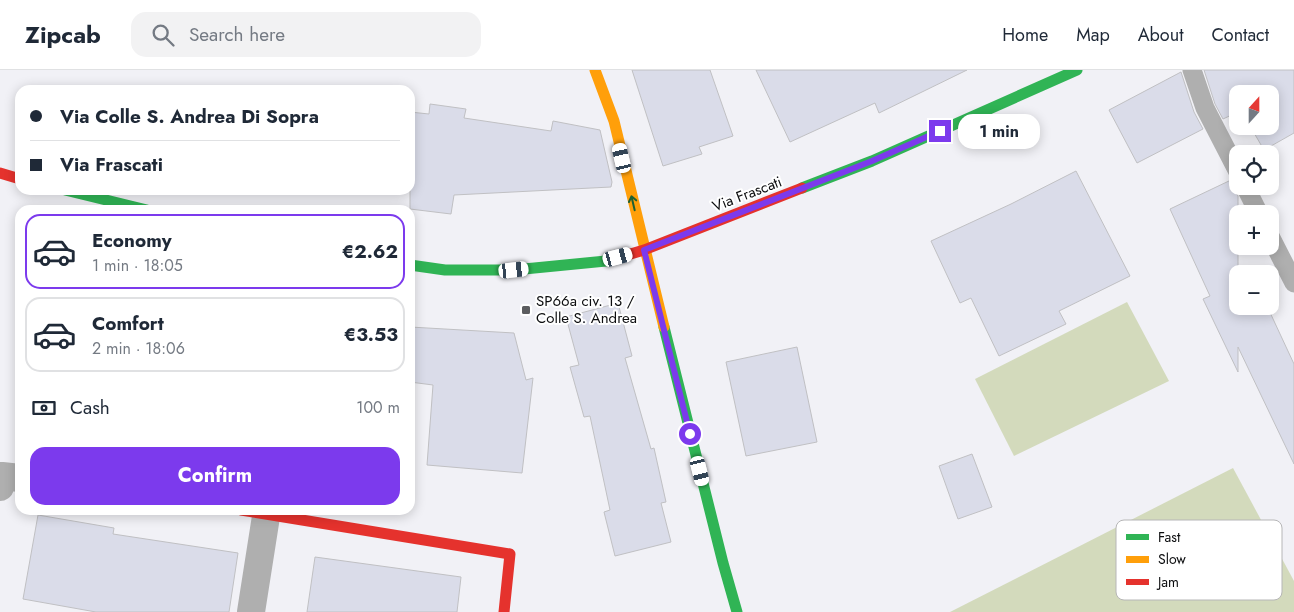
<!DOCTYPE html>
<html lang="en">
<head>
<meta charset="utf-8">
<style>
	:root { --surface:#fff; --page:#f2f2f3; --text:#1f2937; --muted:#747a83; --line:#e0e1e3; --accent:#7c3aed }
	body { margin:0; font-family:Jost,sans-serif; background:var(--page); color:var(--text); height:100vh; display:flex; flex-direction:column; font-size:19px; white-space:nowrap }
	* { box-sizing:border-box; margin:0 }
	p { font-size:16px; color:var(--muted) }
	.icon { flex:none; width:28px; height:28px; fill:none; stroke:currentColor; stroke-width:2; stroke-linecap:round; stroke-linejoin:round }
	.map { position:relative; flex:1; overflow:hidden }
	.drawer { position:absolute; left:15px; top:135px; width:400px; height:310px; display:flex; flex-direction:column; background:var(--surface); border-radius:15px; box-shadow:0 2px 12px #0003 }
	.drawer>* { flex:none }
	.hud { position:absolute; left:15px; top:15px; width:400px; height:110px; border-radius:15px; box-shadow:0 2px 12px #0003; display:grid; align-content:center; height:110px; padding:0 15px; background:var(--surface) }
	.needle { width:32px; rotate:21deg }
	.fabs { position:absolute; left:1229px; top:15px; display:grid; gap:10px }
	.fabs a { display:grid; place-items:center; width:50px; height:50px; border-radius:10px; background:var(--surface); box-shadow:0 2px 12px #0003; font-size:25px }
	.end { position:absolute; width:22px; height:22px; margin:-11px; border:6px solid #7c3aed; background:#fff; box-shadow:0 0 0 2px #fff }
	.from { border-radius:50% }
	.bubble { position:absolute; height:35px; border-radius:15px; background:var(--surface); box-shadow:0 2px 12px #0003; font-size:16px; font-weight:700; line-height:35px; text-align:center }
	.car { position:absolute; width:15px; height:30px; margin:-15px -8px; border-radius:6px; box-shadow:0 0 4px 1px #0007; background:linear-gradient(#fff 24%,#345 0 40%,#fff 0 76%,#345 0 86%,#fff 0) }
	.hud b { display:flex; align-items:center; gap:18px; height:48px; font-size:19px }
	.hud b+b { border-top:1px solid var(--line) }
	.hud i { width:12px; height:12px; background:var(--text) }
	ul { padding:9px 0 0; list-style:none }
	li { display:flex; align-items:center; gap:15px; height:75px; margin:0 10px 8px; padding:0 5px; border:2px solid var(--line); border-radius:15px }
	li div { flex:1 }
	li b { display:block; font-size:19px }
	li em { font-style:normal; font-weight:700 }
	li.current { border-color:var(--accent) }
	li>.icon { width:45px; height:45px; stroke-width:1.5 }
	.pay { display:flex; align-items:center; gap:12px; height:55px; padding:0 15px; font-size:19px }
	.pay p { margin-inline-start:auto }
	.action { display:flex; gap:10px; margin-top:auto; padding:10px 15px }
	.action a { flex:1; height:58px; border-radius:15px; background:var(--accent); color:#fff; font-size:20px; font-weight:700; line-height:58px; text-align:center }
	header { display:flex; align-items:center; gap:30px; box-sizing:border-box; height:70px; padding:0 25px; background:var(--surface); border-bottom:1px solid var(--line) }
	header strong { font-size:24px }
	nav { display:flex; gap:28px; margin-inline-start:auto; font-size:18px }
	.search { width:350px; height:45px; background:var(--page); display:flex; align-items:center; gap:12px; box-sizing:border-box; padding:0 18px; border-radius:15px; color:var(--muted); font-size:19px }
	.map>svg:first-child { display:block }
	.green { fill:#d3dabc }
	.building { fill:#dadce9; stroke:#c0c0c3 }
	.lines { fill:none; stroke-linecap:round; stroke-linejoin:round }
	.lane { stroke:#afafaf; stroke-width:19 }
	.street { stroke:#afafaf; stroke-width:28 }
	.fast { stroke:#30b455; stroke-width:11 }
	.slow { stroke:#ff9f0a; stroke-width:11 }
	.jam { stroke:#e5322d; stroke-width:11 }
	.oneway { stroke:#1e6032 }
	.route { stroke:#7c3aed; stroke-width:6 }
	.poi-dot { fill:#5c5d60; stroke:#fff; stroke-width:2 }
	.labels { text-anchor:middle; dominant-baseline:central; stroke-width:4; stroke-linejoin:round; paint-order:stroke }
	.street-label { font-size:15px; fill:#0c0d0f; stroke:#fff }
	.poi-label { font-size:15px; fill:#0c0d0f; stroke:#fff; text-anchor:start }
	.key { fill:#fff; stroke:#b6b6b7; stroke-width:1 }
	.key-label { font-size:14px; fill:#0c0d0f }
</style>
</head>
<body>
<header>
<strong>Zipcab</strong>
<div class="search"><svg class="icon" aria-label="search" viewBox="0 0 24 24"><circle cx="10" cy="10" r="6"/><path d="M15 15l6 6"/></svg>Search here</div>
<nav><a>Home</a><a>Map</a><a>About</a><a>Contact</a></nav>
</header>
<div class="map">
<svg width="1294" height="542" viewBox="0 0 1294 542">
	<rect width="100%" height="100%" fill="#f1f1f6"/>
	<g class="green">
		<polygon points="1127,232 1169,311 1014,386 975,309"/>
		<polygon points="1233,398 1294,511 1294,542 950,542"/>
	</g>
	<g class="building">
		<polygon points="632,0 710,0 733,66 699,77 702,84 663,96"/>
		<polygon points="756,0 967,0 879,43 875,33 790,72"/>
		<polygon points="1204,0 1294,0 1294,63 1264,80 1250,56 1270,56 1270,24 1238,24 1238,42 1223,49 1215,34"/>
		<polygon points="1181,2 1194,42 1203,59 1137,93 1109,40"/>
		<polygon points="430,34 466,39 464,48 551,61 553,51 600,60 612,112 611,117 454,125 451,144 410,139 410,42 429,44"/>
		<polygon points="1076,101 1130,206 1059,241 1066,254 999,286 971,228 960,233 931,171 1011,134"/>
		<polygon points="1231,110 1235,112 1235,121 1238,126 1238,236 1267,236 1294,294 1294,394 1238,277 1238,302 1203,229 1210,226 1170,139"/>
		<polygon points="618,233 632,286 625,288 651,379 654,378 666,432 661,433 671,472 615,486 604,442 610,440 590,346 584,347 570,297 579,295 566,247"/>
		<polygon points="410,257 514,263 526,310 533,308 522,403 427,395 433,315 410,312"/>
		<polygon points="797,277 817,372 746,386 726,292"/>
		<polygon points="972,384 992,437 958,449 939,396"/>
		<polygon points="38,445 114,458 113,464 238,483 229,542 96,542 23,529"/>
		<polygon points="315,487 461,507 457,542 307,542"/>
	</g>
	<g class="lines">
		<g class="lane">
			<polyline points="1192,0 1205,38 1238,102"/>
			<polyline points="1245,116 1259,144"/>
			<polyline points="1270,166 1294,213"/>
		</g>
		<g class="street">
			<polyline points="0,417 2,406 20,408"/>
			<polyline points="251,542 267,440"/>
		</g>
		<g class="fast">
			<polyline points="802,118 872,91 1077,0"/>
			<polyline points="65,120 147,140"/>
			<polyline points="410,195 445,200 514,200 606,191 617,188"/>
			<polyline points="664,257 723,493 737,542"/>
		</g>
		<polyline class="slow" points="595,0 614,51 664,257"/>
		<g class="jam">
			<polyline points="0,103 20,109"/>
			<polyline points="617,188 644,180 802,118"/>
			<polyline points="241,440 510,484 504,542"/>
		</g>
	</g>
	<defs><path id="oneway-shaft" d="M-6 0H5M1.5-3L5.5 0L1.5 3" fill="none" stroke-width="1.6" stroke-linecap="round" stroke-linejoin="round" transform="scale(1.25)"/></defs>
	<use class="oneway" href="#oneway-shaft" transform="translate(633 133) rotate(-103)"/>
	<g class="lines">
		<polyline class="route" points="690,364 644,180 872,91 940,61"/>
	</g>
	<rect class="poi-dot" x="521" y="235" width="10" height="10" rx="2.5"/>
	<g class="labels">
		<g class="street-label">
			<text transform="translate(747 124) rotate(-21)">Via Frascati</text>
		</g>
		<g class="poi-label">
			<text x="536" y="231">SP66a civ. 13 /<tspan x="536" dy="17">Colle S. Andrea</tspan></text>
		</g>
	</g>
	<rect x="1116" y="450" width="166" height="80" rx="8" class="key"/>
	<rect x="1126" y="464" width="23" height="6" fill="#30b455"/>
	<rect x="1126" y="486" width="23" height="7" fill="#ff9f0a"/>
	<rect x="1126" y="509" width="23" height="6" fill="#e5322d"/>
	<g class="key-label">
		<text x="1158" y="472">Fast</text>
		<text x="1158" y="494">Slow</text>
		<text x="1158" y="517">Jam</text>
	</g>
</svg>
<div class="fabs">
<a><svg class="needle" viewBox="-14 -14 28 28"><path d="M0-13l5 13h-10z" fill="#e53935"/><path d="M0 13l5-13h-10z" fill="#747a83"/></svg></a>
<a><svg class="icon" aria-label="locate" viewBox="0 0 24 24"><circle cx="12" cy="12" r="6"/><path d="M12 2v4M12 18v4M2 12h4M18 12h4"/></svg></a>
<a>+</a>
<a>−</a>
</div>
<i class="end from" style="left:690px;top:364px"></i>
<i class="end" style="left:940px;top:61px"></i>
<div class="bubble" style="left:958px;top:44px;width:82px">1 min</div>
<i class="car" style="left:622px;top:88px;rotate:347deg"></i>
<i class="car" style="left:618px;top:187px;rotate:75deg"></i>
<i class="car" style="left:514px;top:200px;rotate:84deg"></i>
<i class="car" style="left:700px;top:401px;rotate:166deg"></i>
<div class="hud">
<b><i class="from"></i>Via Colle S. Andrea Di Sopra</b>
<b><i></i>Via Frascati</b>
</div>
<section class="drawer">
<ul>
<li class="current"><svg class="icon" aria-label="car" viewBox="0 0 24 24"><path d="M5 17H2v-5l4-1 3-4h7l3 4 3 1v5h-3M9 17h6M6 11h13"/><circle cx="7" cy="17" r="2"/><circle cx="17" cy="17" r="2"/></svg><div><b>Economy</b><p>1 min · 18:05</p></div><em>€2.62</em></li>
<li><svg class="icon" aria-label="car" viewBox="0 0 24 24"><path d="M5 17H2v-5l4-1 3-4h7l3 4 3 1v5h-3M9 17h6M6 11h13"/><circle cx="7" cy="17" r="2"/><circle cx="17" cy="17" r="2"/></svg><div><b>Comfort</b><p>2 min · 18:06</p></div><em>€3.53</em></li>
</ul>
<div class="pay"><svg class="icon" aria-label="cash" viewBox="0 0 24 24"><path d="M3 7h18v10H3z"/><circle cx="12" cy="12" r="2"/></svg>Cash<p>100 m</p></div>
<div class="action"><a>Confirm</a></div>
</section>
</div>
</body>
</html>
